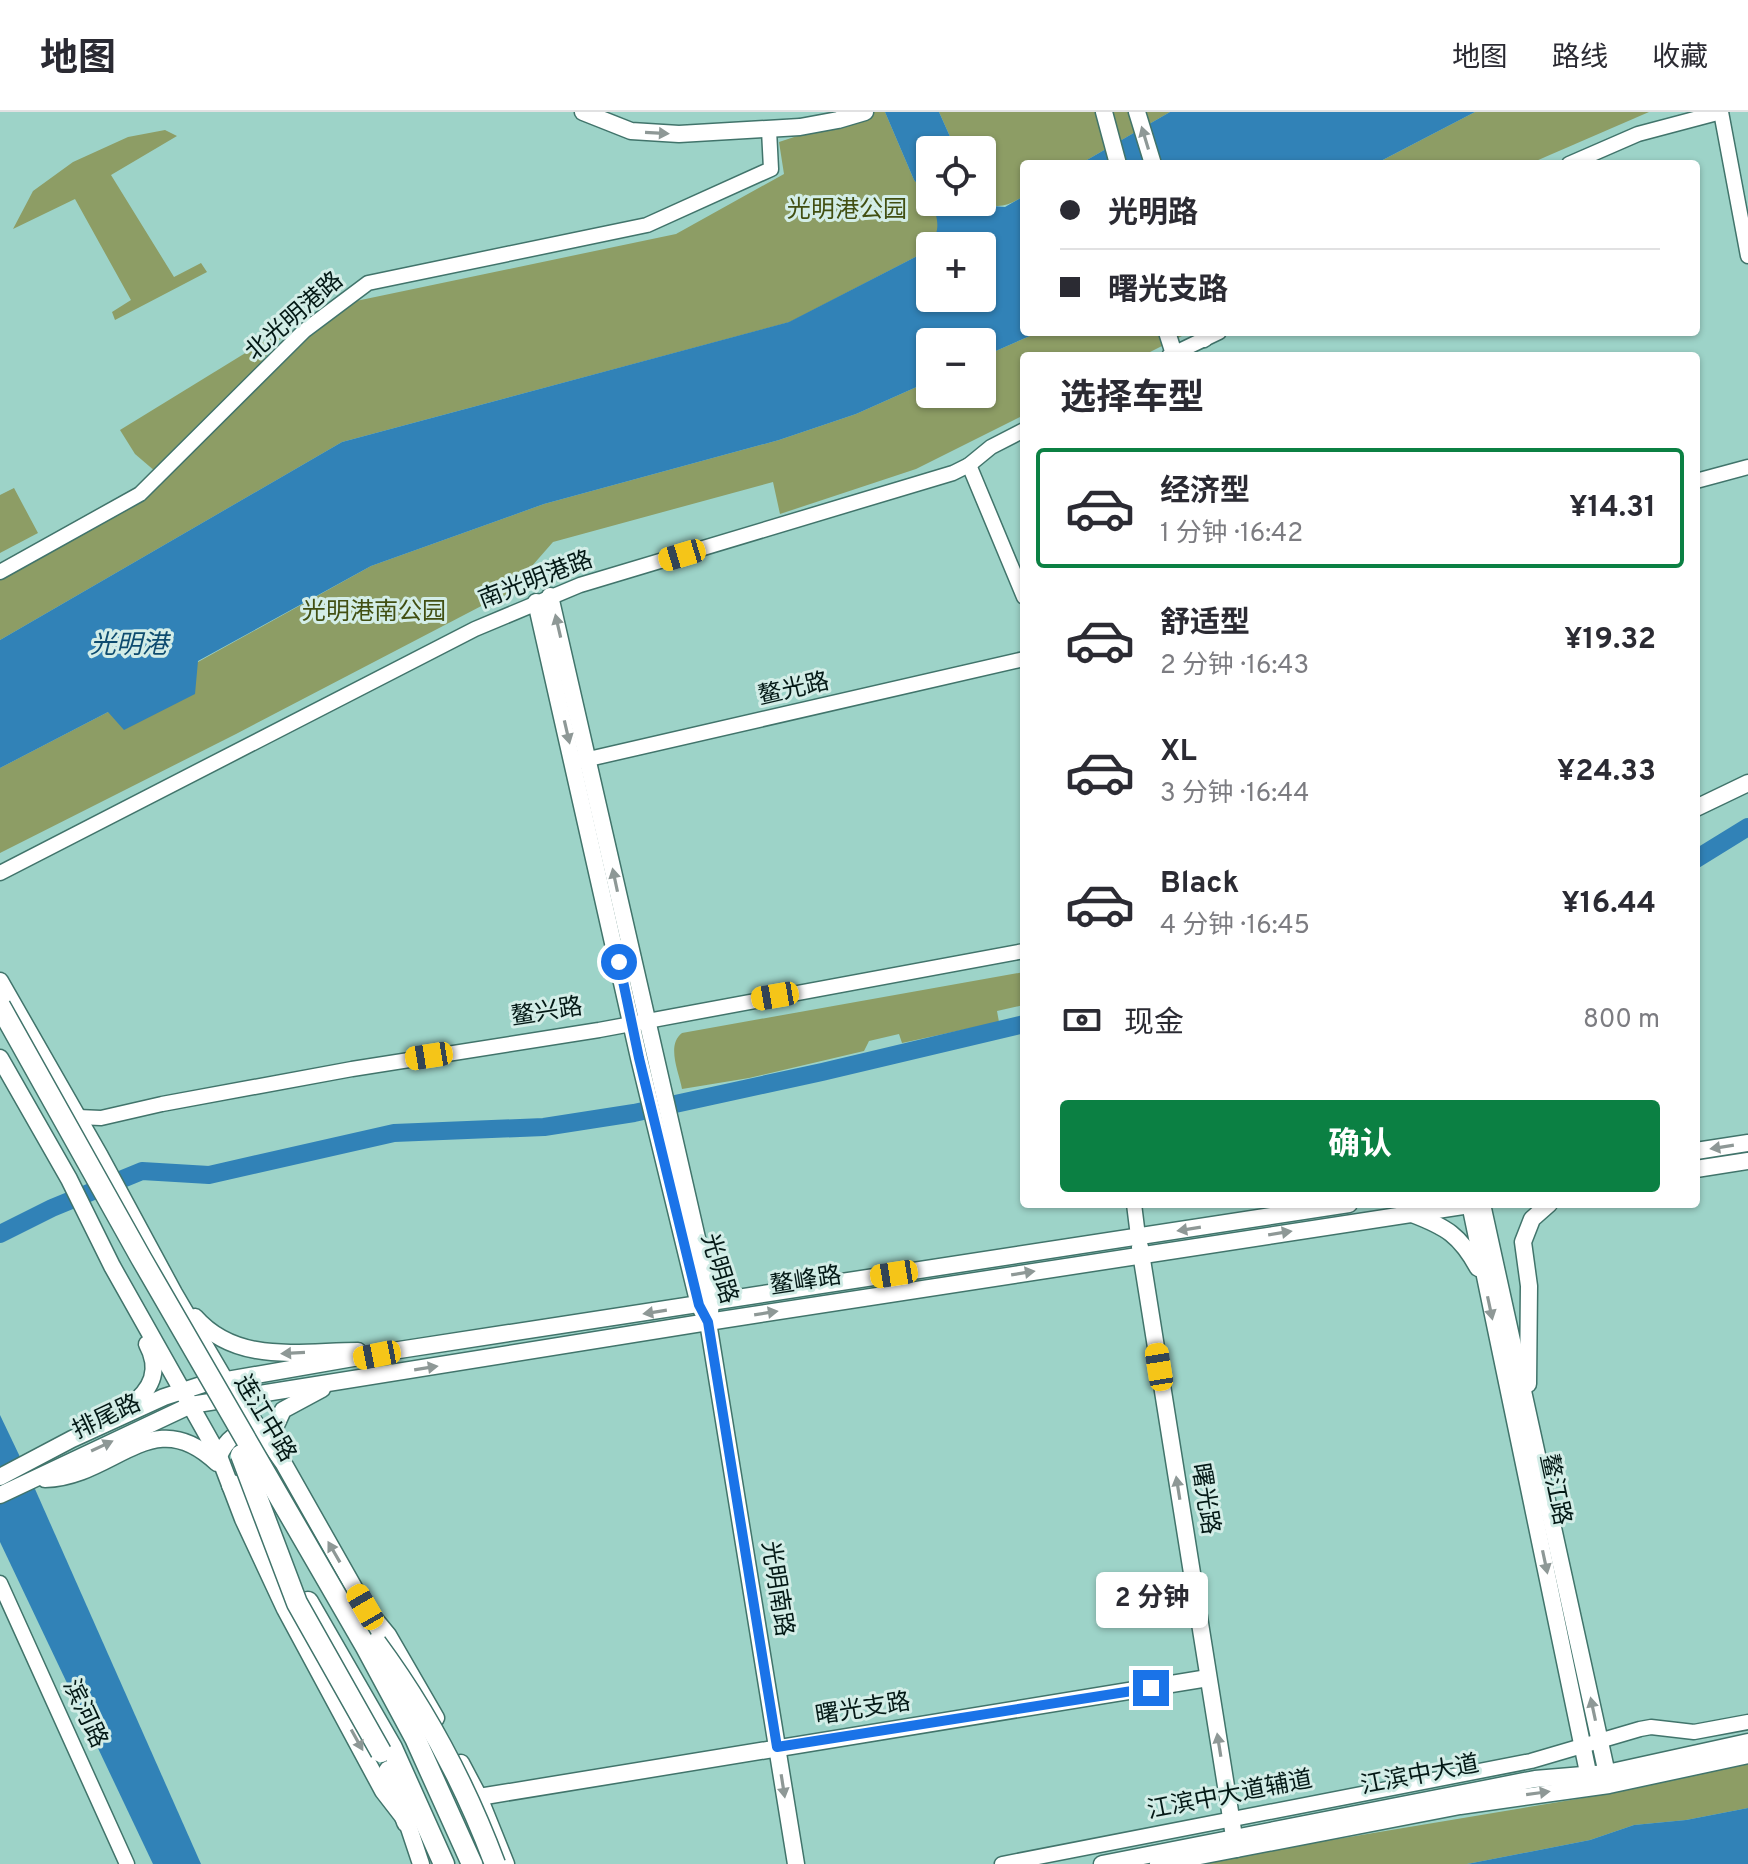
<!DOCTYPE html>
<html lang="zh">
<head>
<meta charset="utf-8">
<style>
	:root { --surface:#fff; --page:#f7f7f7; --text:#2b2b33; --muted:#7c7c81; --line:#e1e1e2; --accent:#0b8043 }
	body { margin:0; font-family:Overpass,"Noto Sans SC",sans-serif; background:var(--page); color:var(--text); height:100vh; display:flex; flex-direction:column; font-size:30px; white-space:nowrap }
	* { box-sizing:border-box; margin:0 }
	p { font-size:26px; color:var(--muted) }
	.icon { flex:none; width:44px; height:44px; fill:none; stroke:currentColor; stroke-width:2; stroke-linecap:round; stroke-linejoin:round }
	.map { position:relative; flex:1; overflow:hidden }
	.sheet { position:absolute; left:1020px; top:240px; width:680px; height:856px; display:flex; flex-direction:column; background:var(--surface); border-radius:8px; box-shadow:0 2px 6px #0004 }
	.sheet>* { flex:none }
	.guide { position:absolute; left:1020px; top:48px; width:680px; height:176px; border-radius:8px; box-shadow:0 2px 6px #0004; display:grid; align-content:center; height:176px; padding:0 40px; background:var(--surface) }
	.buttons { position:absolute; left:916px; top:24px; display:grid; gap:16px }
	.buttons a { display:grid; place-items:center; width:80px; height:80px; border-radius:8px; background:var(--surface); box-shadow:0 2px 6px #0004; font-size:40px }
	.end { position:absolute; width:36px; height:36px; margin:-18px; border:10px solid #1a73e8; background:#fff; box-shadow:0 0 0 4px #fff }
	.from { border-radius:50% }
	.bubble { position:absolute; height:56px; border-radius:8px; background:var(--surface); box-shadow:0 2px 6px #0004; font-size:26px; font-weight:700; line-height:56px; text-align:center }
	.car { position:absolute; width:24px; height:48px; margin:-24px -12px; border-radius:10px; box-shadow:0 0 6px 2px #0007; background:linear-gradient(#f5c518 24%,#345 0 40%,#f5c518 0 76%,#345 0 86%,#f5c518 0) }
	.guide b { display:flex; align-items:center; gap:28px; height:76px; font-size:30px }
	.guide b+b { border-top:2px solid var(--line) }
	.guide i { width:20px; height:20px; background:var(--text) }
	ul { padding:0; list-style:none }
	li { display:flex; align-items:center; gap:24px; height:120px; margin:0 16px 12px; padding:0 24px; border:4px solid transparent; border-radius:8px }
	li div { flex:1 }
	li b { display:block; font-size:30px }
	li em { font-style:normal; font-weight:700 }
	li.current { border-color:var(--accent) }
	li>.icon { width:72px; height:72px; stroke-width:1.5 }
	h2 { padding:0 40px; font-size:36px; line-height:96px }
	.pay { display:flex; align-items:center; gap:20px; height:88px; padding:0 40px; font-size:30px }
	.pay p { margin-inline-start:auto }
	.primary-button { display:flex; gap:16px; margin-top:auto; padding:16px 40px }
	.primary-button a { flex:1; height:92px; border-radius:8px; background:var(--accent); color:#fff; font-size:32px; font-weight:700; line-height:92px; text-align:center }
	header { display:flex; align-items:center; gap:48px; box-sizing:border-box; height:112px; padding:0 40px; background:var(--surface); border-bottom:2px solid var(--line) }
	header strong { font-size:38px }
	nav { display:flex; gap:44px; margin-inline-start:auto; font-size:28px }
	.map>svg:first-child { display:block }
	.green { fill:#8d9d65 }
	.water { fill:#3182b7 }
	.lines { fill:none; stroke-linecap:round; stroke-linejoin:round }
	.river { stroke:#3182b7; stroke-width:18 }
	.minor-casing { stroke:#41746b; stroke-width:17 }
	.major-casing { stroke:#41746b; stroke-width:19 }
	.highway-casing { stroke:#41746b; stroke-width:23 }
	.minor { stroke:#fff; stroke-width:14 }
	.major { stroke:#fff; stroke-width:16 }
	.highway { stroke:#fff; stroke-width:20 }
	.highway-bridge-casing { stroke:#41746b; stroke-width:23; stroke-linecap:butt }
	.highway-bridge { stroke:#fff; stroke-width:20 }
	.oneway { fill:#8e9896 }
	.route { stroke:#1a73e8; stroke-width:10 }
	.labels { text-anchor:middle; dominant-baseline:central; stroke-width:6; stroke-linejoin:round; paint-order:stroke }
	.park-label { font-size:24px; fill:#414f12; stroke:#d3ede7 }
	.street-label { font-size:24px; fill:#041916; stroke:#d3ede7 }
	.water-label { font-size:26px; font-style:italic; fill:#0d4b6f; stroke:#d3ede7 }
</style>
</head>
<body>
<header>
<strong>地图</strong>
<nav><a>地图</a><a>路线</a><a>收藏</a></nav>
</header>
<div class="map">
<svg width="1748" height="1752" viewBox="0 0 1748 1752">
	<rect width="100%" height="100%" fill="#9dd3c8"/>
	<g class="green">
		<polygon points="870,0 885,0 914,68 932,90 939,110 937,123 927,139 790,210 342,330 0,528 0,465 145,384 314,216 356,189 676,122 784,62 779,30"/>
		<path d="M 939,0 L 1170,0 L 1080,52 L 1024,52 L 1024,84 C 1009,93 999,98 981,90 L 982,38 L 956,38 Z"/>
		<polygon points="1475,0 1649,0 1529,52 1375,52"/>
		<polygon points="165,18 177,24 111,63 174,165 201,151 207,160 115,208 112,200 131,188 75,87 13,117 33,79 73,50 128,25"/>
		<polygon points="1039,220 1190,220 1142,244 1024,244 1024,303 916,357 780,402 773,370 553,430 532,454 531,472 489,490 236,622 0,741 0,656 108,600 371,454 544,392 779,328 856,302 930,269 930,282 982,282 982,245"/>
		<polygon points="281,226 238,278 156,360 135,342 120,318 268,227"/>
		<polygon points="14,376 38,421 0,441 0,383"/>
		<path d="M 1024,860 L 1024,893 L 997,899 L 999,910 L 902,931 L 899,922 L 869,929 L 864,939 L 749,966 L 682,977 C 679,960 666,933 682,921 Z"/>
		<polygon points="1748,1652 1748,1696 1686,1708 1634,1713 1590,1728 1467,1752 1188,1752 1619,1680"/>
	</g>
	<g class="water">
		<polygon points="885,0 939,0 956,38 930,38 930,87 914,68"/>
		<polygon points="1170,0 1475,0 1375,52 1080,52"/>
		<path d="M 1024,84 L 1024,220 L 1039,220 L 982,245 L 982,230 L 930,230 L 930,269 L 856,302 L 779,328 L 544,392 L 371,454 L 198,549 L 195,582 L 124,618 L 108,600 L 0,656 L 0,528 L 342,330 L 789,210 L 927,139 L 930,134 L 930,186 L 982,186 L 982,134 L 930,134 C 941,117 938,108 932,90 L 981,90 L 992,94 L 1005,95 Z"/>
		<polygon points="0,1303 31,1368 201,1752 153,1752 0,1430"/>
		<polygon points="1748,1696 1748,1752 1467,1752 1590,1728 1634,1713 1686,1708"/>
	</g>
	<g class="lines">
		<g class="river">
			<polyline points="1696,747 1748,715"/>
			<polyline points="0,1122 52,1096 142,1059 209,1063 394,1021 544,1015 634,1001 822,960 1024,912"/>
		</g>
		<defs>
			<g id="minor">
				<polyline points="1721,0 1748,144"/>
				<polyline points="1569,52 1638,22 1721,0"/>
				<polyline points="1169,244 1219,220"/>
				<polyline points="969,353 1024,485"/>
				<polyline points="1696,369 1748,355"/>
				<polyline points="0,460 140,382 304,219 368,171 647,113 771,57 769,18"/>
				<polyline points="580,649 1024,547"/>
				<polyline points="0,761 475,517 580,473 953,361 969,353 991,335 1024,318"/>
				<polyline points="78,1005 101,1006 162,992 352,957 599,918 1024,839"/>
				<polyline points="1134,1092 1138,1124"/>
				<polyline points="0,1471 127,1752"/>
				<polyline points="1002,1752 1531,1649 1640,1617 1651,1615 1694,1620 1748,1610"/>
			</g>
			<g id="major">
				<polyline points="583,0 631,19 679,22 800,15 838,8 865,0"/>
				<polyline points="1104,0 1118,52"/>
				<polyline points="1137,0 1153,52"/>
				<polyline points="1167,220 1174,242"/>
				<polyline points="1202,220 1204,227"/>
				<polyline points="550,484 705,1161 711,1191 710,1200"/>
				<polyline points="536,490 639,946 699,1193 708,1210 796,1752"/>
				<polyline points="1696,696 1748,671"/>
				<polyline points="0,869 100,1044 174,1181 225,1268 284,1352 365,1495 388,1523 436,1606"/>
				<polyline points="0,946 69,1067 112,1154 219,1344 243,1407 285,1497 383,1679 407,1710 421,1752"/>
				<polyline points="1696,1039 1748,1031"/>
				<polyline points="1696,1057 1748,1049"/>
				<polyline points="1470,1092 1590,1670"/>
				<polyline points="1482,1092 1609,1671"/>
				<path d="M 1412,1102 C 1446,1115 1460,1123 1478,1156"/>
				<polyline points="1140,1135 1236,1737"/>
				<path d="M 195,1205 C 237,1253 301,1239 358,1239"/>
				<polyline points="1528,1272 1529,1174 1523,1130 1532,1107 1549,1092"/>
				<path d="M 130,1294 C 152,1277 161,1258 147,1232"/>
				<polyline points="279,1339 273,1320 283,1298 322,1277"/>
				<path d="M 219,1344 C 227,1327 235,1320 253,1320"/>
				<polyline points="0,1365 72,1327 164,1285 204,1272 399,1238 1349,1092"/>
				<path d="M 45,1367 C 115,1365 152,1289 217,1351"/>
				<polyline points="0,1383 191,1293 708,1210 1476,1092"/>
				<polyline points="461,1651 479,1685 506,1752"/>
				<polyline points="479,1685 1208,1566"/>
				<polyline points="1102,1752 1535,1667 1607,1661 1748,1630"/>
				<polyline points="1158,1752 1460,1694 1609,1673 1748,1643"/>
			</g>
			<g id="highway">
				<polyline points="232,1373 256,1401 264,1414"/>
				<polyline points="308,1490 392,1636 444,1752"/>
				<polyline points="365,1495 384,1543"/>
				<polyline points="389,1659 407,1710"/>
			</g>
		</defs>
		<use href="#minor" class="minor-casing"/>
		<use href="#major" class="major-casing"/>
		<use href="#highway" class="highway-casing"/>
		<use href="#minor" class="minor"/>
		<use href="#major" class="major"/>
		<use href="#highway" class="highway"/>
		<defs>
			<g id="highway-bridge">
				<polyline points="0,894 141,1146 366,1535 415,1626 472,1752"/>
				<polyline points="241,1343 297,1491 381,1640"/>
				<path d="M 376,1531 C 427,1600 465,1672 495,1752"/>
			</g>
		</defs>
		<use href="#highway-bridge" class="highway-bridge-casing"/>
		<use href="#highway-bridge" class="highway-bridge"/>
	</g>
	<defs><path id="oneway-solid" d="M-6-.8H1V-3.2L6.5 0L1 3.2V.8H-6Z" transform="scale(2)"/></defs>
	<g class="oneway">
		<use href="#oneway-solid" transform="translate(657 21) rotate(3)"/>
		<use href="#oneway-solid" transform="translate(1145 26) rotate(-107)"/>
		<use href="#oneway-solid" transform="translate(558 514) rotate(-103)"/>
		<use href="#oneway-solid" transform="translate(567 620) rotate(77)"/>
		<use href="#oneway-solid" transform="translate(615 768) rotate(-102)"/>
		<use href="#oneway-solid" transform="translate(1722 1035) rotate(171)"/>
		<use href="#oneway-solid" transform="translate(1189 1117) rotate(171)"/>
		<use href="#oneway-solid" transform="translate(1280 1121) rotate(-9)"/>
		<use href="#oneway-solid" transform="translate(1023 1161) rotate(-9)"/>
		<use href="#oneway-solid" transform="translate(1490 1196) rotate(78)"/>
		<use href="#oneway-solid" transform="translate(655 1200) rotate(171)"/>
		<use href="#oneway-solid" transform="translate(766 1201) rotate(-9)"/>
		<use href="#oneway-solid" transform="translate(293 1241) rotate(177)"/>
		<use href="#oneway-solid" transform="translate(426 1256) rotate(-9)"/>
		<use href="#oneway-solid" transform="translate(102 1334) rotate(-25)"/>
		<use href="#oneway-solid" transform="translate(1178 1376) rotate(-99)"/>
		<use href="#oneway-solid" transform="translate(334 1440) rotate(-120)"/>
		<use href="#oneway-solid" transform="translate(1545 1450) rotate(78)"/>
		<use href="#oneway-solid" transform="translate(1593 1597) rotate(-102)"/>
		<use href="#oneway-solid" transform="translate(357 1628) rotate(61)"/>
		<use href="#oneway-solid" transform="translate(1219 1633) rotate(-99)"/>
		<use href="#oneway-solid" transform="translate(783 1674) rotate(81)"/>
		<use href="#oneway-solid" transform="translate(1538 1681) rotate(-8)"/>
	</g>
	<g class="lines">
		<polyline class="route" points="619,850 639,946 699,1193 708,1210 777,1635 1151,1576"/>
	</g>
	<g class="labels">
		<g class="park-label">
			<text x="847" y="99">光明港公园</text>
			<text x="374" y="501">光明港南公园</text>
		</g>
		<g class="street-label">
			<text transform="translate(295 205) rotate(-41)">北光明港路</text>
			<text transform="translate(536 469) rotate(-21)">南光明港路</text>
			<text transform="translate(794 578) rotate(-13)">鳌光路</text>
			<text transform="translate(547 901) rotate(-9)">鳌兴路</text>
			<text transform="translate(718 1157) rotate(73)">光明路</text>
			<text transform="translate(806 1170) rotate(-9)">鳌峰路</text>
			<text transform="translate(107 1306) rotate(-25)">排尾路</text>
			<text transform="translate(264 1307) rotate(59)">连江中路</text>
			<text transform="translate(1554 1378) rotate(78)">鳌江路</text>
			<text transform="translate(1204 1387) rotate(81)">曙光路</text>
			<text transform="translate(776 1477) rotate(81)">光明南路</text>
			<text transform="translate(863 1598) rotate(-9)">曙光支路</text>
			<text transform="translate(84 1602) rotate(65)">滨河路</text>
			<text transform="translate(1420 1664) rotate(-11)">江滨中大道</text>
			<text transform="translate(1230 1684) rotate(-11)">江滨中大道辅道</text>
		</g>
		<g class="water-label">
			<text x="129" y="534">光明港</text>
		</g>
	</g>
</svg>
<div class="buttons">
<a><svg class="icon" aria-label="locate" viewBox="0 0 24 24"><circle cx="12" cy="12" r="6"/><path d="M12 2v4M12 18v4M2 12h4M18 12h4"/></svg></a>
<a>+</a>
<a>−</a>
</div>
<i class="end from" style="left:619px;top:850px"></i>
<i class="end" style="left:1151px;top:1576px"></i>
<div class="bubble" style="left:1096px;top:1460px;width:112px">2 分钟</div>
<i class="car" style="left:682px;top:443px;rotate:253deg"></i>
<i class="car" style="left:775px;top:884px;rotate:260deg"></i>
<i class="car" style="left:429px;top:944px;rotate:261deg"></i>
<i class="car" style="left:894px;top:1162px;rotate:261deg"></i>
<i class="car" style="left:377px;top:1243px;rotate:259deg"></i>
<i class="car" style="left:1159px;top:1255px;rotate:351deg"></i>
<i class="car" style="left:365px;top:1495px;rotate:330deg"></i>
<div class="guide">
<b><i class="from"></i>光明路</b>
<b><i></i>曙光支路</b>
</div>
<section class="sheet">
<h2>选择车型</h2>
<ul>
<li class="current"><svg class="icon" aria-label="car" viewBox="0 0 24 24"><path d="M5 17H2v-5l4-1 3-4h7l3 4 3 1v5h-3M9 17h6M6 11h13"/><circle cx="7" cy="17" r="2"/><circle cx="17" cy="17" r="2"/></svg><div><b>经济型</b><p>1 分钟 · 16:42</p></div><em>¥14.31</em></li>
<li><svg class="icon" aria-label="car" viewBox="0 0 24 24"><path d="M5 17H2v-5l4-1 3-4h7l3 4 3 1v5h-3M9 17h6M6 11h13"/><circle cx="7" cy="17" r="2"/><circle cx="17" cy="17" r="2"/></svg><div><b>舒适型</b><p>2 分钟 · 16:43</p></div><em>¥19.32</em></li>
<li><svg class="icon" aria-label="car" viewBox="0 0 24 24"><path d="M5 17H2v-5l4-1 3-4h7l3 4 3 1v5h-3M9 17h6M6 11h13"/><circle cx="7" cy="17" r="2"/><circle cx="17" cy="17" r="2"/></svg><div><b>XL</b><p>3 分钟 · 16:44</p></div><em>¥24.33</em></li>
<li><svg class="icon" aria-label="car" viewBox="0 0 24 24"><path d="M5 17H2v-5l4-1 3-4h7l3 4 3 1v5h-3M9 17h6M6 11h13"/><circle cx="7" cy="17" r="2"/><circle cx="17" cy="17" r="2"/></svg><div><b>Black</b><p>4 分钟 · 16:45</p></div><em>¥16.44</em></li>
</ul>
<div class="pay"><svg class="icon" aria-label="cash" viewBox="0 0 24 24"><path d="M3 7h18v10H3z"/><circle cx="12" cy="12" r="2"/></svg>现金<p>800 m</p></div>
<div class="primary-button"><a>确认</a></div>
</section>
</div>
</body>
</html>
